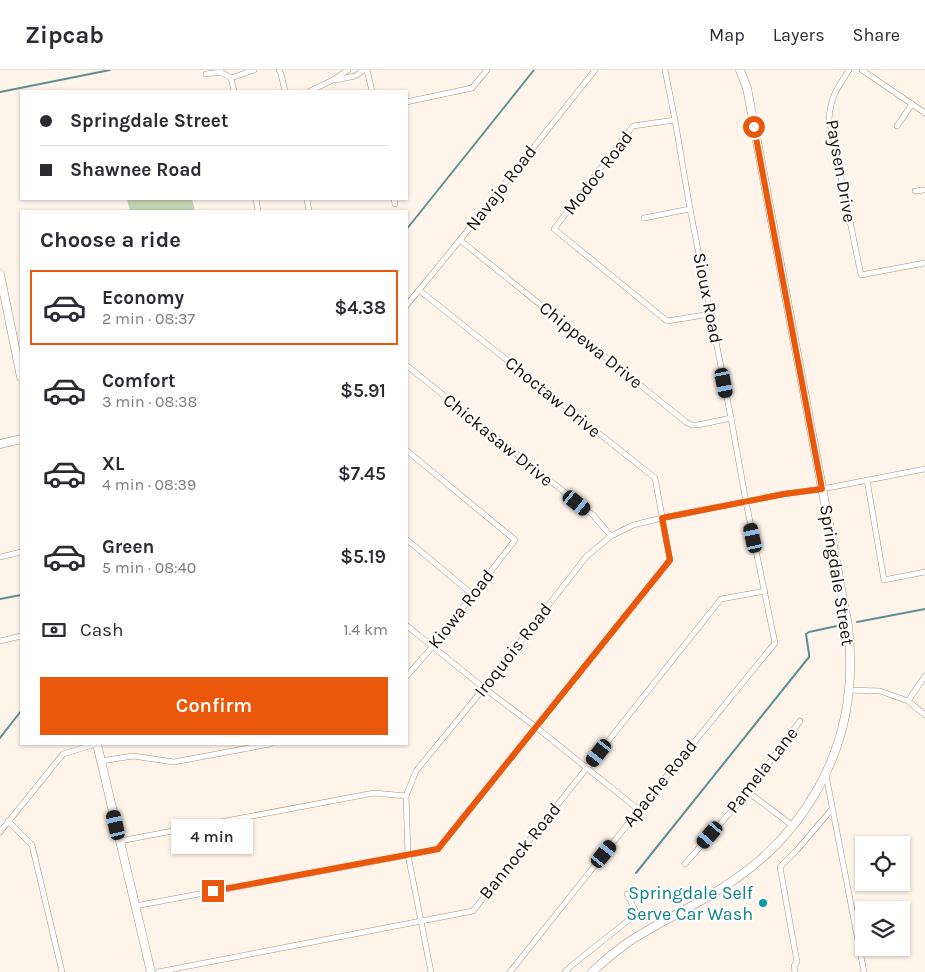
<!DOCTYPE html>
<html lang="en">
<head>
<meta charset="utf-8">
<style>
	:root { --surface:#fff; --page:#f7f7f7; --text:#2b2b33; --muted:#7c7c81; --line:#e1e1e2; --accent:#ea580c }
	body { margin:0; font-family:Karla,sans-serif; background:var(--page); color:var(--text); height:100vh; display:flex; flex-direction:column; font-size:19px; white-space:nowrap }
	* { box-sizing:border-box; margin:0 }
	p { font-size:16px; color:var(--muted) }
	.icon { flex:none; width:28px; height:28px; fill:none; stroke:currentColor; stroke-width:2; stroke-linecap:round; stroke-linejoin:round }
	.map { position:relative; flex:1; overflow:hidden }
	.details { position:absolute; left:20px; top:140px; width:388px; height:535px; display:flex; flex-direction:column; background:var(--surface); border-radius:0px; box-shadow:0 1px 4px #0004 }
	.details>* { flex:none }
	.hud { position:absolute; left:20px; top:20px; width:388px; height:110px; border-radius:0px; box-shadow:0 1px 4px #0004; display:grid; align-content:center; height:110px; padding:0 20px; background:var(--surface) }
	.fabs { position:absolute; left:855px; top:766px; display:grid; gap:10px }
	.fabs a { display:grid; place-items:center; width:55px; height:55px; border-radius:0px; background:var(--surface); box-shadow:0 1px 4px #0004; font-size:25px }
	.end { position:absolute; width:22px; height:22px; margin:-11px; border:6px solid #ea580c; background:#fff; box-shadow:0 0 0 2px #fff }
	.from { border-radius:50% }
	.bubble { position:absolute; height:35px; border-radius:0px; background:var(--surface); box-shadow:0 1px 4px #0004; font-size:16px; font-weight:600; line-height:35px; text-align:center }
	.car { position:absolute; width:15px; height:30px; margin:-15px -8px; border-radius:6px; box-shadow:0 0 4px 1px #0007; background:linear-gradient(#222 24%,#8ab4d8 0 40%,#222 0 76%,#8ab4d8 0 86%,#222 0) }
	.hud b { display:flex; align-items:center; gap:18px; height:48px; font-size:19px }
	.hud b+b { border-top:1px solid var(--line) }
	.hud i { width:12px; height:12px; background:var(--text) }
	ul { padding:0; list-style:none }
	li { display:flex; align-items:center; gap:15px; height:75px; margin:0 10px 8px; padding:0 10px; border:2px solid transparent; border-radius:0px }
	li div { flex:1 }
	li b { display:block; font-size:19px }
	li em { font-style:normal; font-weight:600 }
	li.active { border-color:var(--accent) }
	li>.icon { width:45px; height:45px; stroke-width:1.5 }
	h2 { padding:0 20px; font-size:22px; line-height:60px }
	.pay { display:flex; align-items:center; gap:12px; height:55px; padding:0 20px; font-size:19px }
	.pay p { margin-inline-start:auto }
	.action { display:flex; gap:10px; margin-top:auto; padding:10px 20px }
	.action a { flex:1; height:58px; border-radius:0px; background:var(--accent); color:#fff; font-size:20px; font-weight:600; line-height:58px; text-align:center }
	header { display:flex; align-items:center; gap:30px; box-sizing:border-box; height:70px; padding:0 25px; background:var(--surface); border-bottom:1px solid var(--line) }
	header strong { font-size:24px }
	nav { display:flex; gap:28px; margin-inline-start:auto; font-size:18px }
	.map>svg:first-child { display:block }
	.park { fill:#c1d5b3 }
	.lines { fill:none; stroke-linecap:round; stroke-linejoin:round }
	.stream { stroke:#5e8f96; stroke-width:2 }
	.street-casing { stroke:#a99278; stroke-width:6 }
	.secondary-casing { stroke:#a99278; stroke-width:9 }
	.street { stroke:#fff; stroke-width:5 }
	.secondary { stroke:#fff; stroke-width:8 }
	.route { stroke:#ea580c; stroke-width:6 }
	.culture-dot { fill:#0f9aa8; stroke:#fff; stroke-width:2 }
	.labels { text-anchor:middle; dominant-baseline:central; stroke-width:4; stroke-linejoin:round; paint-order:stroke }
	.street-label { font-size:18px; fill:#191007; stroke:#fff }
	.culture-label { font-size:18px; fill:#0d838f; stroke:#fff; text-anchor:end }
</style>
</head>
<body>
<header>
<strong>Zipcab</strong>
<nav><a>Map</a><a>Layers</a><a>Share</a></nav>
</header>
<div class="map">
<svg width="925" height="902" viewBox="0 0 925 902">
	<rect width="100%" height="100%" fill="#fff4e9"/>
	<polygon class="park" points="127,129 192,129 195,141 130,141"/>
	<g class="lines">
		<g class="stream">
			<polyline points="0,22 110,0"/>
			<polyline points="406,160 534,0"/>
			<polyline points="0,529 21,525"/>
			<polyline points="857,552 925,539"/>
			<polyline points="0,668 21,641"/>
			<polyline points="636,803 809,587 809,584 806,564 809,562 837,556"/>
		</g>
		<defs>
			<g id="street">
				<polyline points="279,0 281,4 285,21"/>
				<polyline points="367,0 372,21"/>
				<path d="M 849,0 C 837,19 831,25 829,49 L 861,205 L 925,193"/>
				<polyline points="862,0 925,43"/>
				<polyline points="206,4 221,2 231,8 254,0"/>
				<polyline points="231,8 234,21"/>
				<polyline points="336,10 355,6 364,0"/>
				<polyline points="310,21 333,10 348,0"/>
				<polyline points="406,32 472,18 487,0"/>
				<polyline points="675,50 633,56 554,159 667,251 711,244"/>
				<polyline points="897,56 912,34"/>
				<polyline points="915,121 925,120"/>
				<polyline points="256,129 258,141"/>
				<polyline points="307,129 309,141"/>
				<polyline points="394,129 395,134"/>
				<polyline points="644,148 690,139"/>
				<polyline points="460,170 686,352 692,355 698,355 731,348"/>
				<polyline points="406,236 460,170 595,0"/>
				<polyline points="406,295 593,445 611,466"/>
				<polyline points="406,380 515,470 433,576 406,607"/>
				<polyline points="867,410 884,510 925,502"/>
				<polyline points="406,469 472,524"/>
				<polyline points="0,487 21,482"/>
				<polyline points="406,555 484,618 536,657 639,740"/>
				<polyline points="0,571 21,566"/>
				<polyline points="848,620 880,621 908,631 925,645"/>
				<polyline points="908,631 925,606"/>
				<polyline points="101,691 133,686 174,692 270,674"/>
				<polyline points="826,705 864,902"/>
				<polyline points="748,722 793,756"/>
				<polyline points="406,726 408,785 431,902"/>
				<polyline points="8,751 32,775 62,902"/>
				<polyline points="0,762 63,684 96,674"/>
				<polyline points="120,771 374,723 406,726 416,701 484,618 586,487 611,466 633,455 662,448 784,424 822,419 925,399"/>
				<polyline points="685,794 748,722 800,651"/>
				<polyline points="135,836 408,785 438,779 670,490 655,408 419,220"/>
				<polyline points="158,902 473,841 721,529 765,521"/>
				<polyline points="510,902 639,740 775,573 746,432 731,348 690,139 675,50 665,0"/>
				<polyline points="565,902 571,896 635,845 636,842 627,824"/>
				<polyline points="795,902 794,896 797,892 780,797 797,780 832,739"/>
			</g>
			<g id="secondary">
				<polyline points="0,204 21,307"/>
				<polyline points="0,374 21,369"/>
				<polyline points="97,674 151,902"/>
				<path d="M 592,902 C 604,891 617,880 630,871 C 661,851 695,836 725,816 C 804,766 853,681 850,587 C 850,577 849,566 848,556 L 747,18 L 740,0"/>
			</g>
		</defs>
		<use href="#street" class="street-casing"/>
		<use href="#secondary" class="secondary-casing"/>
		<use href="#street" class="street"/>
		<use href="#secondary" class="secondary"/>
	</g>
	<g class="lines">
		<polyline class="route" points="213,821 438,779 670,490 662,448 784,424 822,419 754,57"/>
	</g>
	<circle class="culture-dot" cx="763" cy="833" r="5"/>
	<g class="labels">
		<g class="street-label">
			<text transform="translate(841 101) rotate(80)">Paysen Drive</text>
			<text transform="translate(598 103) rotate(-52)">Modoc Road</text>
			<text transform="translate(501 118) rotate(-52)">Navajo Road</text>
			<text transform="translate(708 228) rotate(79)">Sioux Road</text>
			<text transform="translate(591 275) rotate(39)">Chippewa Drive</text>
			<text transform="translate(553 327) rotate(39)">Choctaw Drive</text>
			<text transform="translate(498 370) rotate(39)">Chickasaw Drive</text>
			<text transform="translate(837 505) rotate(81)">Springdale Street</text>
			<text transform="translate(461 539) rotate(-52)">Kiowa Road</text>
			<text transform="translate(513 580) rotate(-52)">Iroquois Road</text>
			<text transform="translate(762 700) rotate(-52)">Pamela Lane</text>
			<text transform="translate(660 713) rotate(-51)">Apache Road</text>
			<text transform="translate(520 781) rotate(-51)">Bannock Road</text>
		</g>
		<g class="culture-label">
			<text x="753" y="823">Springdale Self<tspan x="753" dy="21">Serve Car Wash</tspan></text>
		</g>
	</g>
</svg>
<div class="fabs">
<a><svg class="icon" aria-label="locate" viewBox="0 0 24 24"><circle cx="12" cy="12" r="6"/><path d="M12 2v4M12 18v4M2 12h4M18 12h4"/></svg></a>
<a><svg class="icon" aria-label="layers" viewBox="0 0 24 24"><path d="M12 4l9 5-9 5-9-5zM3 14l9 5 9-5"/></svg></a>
</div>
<i class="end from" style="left:754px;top:57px"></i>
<i class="end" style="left:213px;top:821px"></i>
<div class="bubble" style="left:171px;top:749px;width:82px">4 min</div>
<i class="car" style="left:724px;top:313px;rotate:169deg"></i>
<i class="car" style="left:577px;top:433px;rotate:129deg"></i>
<i class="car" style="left:753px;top:468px;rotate:348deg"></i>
<i class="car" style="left:599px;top:683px;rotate:218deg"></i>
<i class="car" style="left:116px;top:755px;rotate:347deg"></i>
<i class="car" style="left:710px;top:765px;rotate:221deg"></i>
<i class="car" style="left:604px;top:784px;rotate:39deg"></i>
<div class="hud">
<b><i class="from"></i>Springdale Street</b>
<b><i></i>Shawnee Road</b>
</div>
<section class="details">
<h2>Choose a ride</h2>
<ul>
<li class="active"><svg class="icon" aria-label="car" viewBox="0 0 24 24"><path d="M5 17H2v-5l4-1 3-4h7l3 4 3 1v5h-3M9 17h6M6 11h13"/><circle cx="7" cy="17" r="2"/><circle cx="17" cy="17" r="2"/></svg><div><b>Economy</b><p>2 min · 08:37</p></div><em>$4.38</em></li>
<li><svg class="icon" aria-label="car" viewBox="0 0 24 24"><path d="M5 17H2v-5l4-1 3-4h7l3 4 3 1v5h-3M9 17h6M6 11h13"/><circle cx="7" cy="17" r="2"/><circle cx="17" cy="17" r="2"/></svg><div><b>Comfort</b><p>3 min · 08:38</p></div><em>$5.91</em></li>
<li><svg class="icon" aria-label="car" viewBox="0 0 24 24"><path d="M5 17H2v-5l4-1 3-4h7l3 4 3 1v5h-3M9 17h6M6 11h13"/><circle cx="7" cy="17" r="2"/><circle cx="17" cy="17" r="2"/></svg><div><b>XL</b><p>4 min · 08:39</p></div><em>$7.45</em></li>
<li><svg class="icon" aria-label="car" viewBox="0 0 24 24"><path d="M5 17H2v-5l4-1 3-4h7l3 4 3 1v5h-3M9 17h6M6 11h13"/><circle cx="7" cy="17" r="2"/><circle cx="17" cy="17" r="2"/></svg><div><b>Green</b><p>5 min · 08:40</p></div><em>$5.19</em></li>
</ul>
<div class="pay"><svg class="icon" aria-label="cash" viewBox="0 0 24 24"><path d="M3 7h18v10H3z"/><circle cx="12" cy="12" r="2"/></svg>Cash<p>1.4 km</p></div>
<div class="action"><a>Confirm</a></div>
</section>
</div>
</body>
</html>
